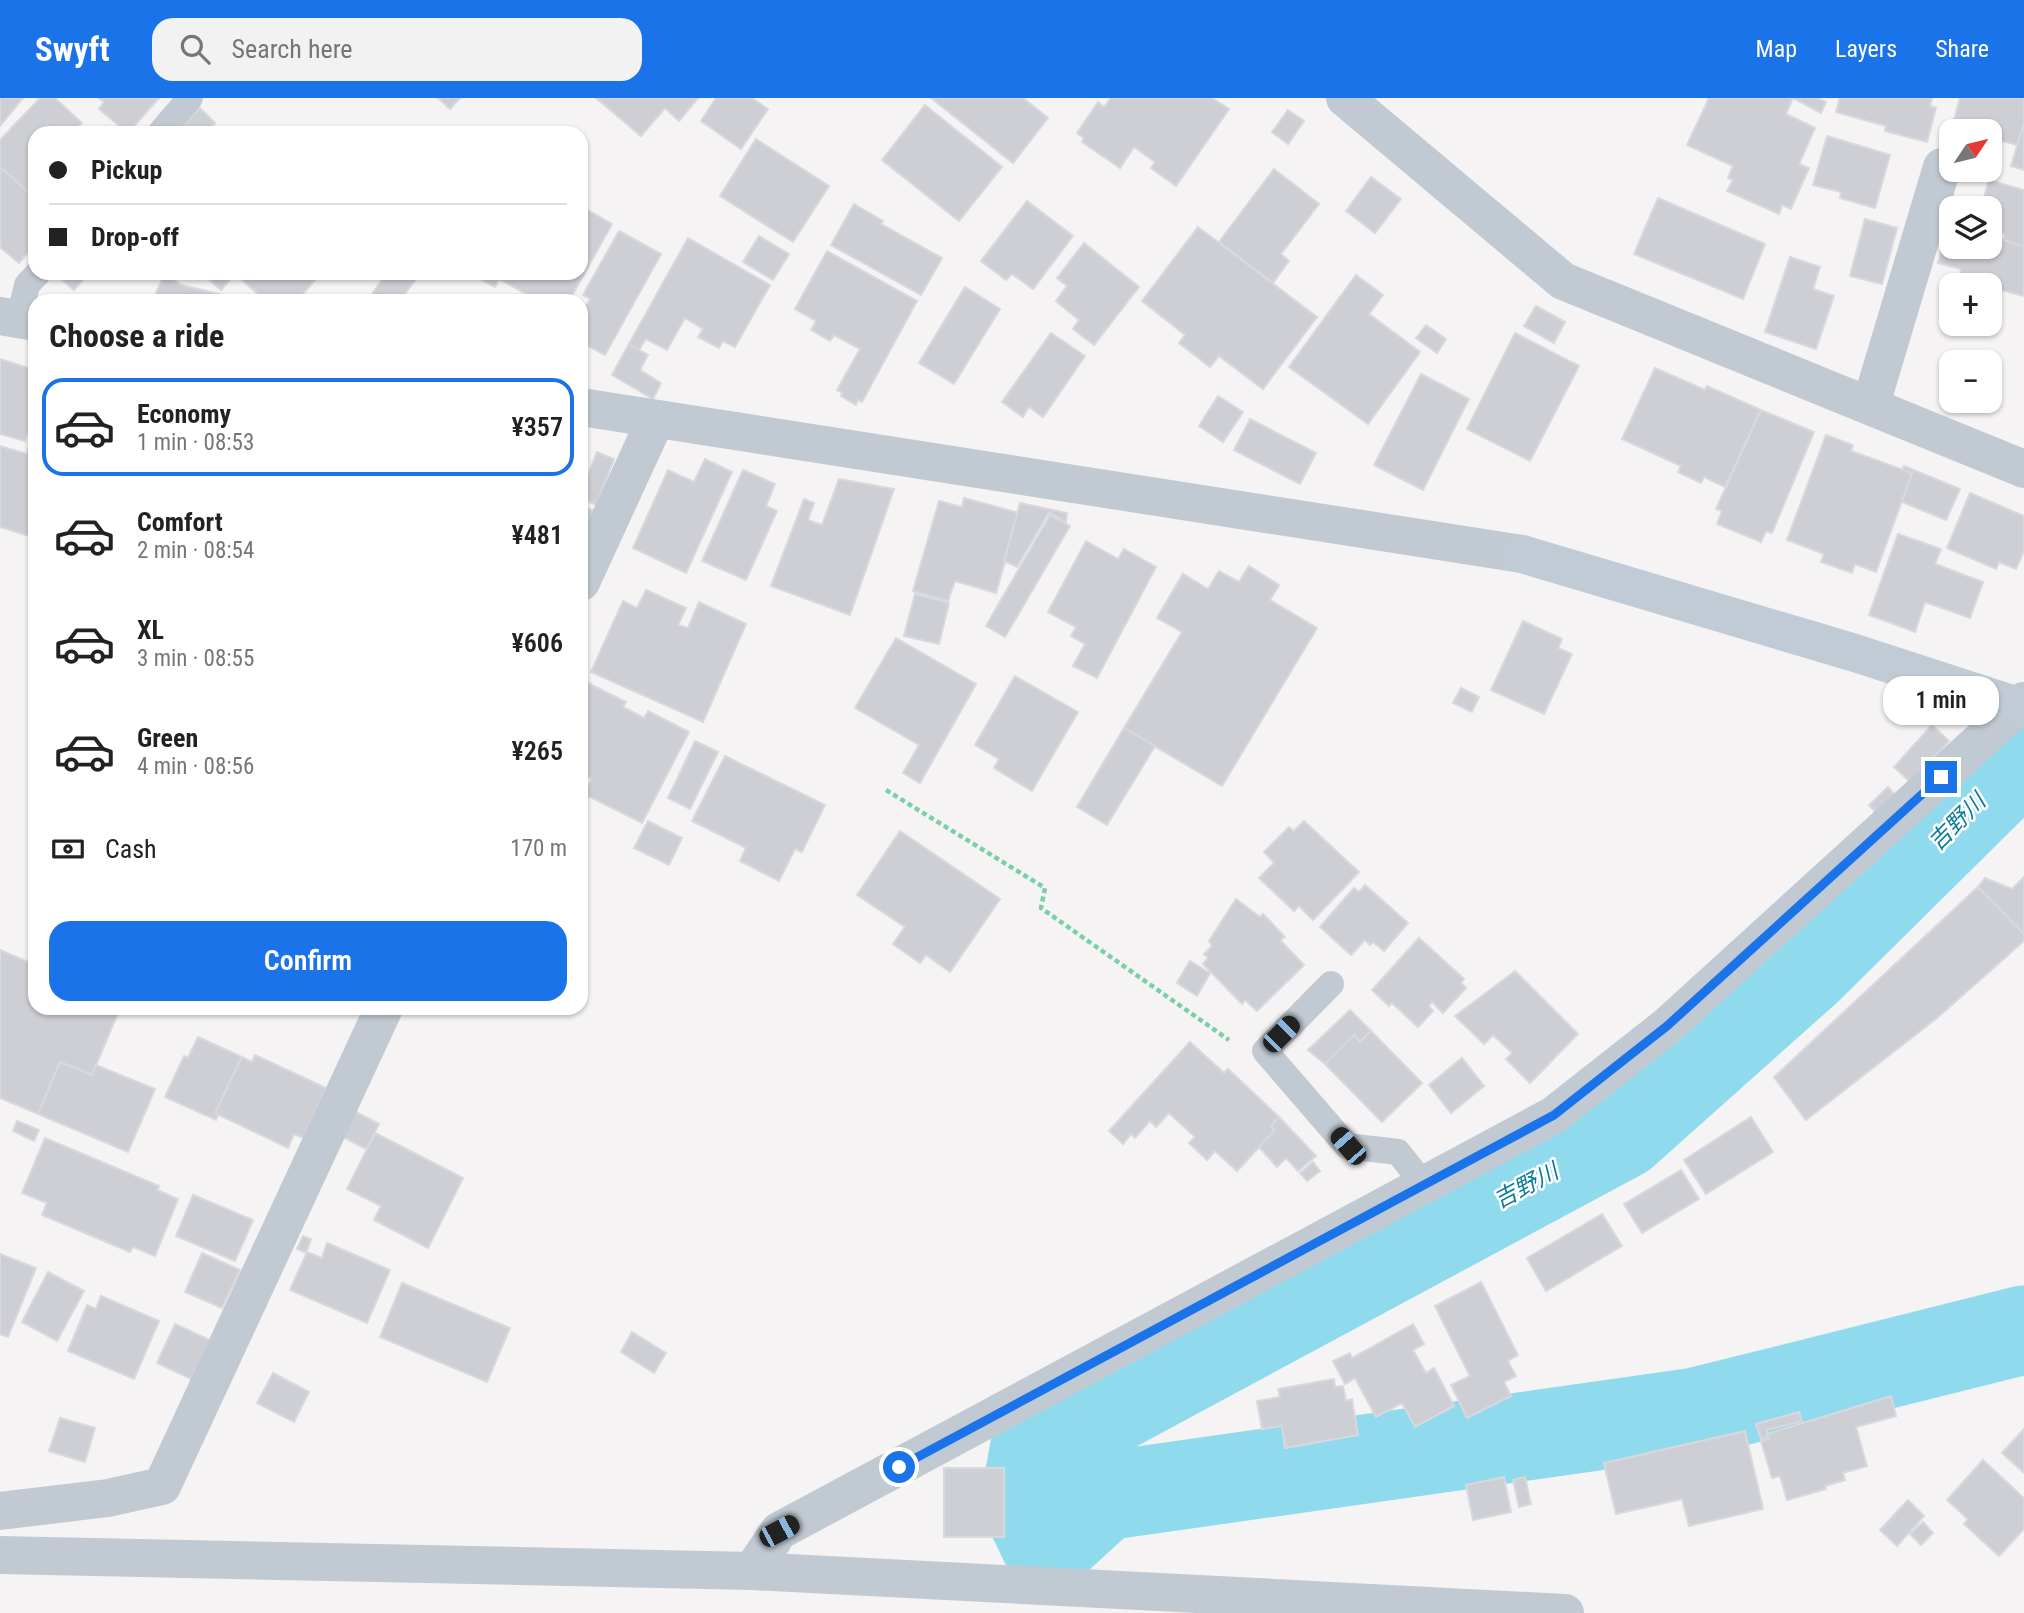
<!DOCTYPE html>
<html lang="en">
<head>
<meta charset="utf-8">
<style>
	:root { --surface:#fff; --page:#f2f2f2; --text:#222; --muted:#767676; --line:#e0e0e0; --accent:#1a73e8 }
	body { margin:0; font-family:"Roboto Condensed","Noto Sans JP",sans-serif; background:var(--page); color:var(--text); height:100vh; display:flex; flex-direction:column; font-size:26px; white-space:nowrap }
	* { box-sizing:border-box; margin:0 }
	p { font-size:23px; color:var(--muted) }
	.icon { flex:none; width:38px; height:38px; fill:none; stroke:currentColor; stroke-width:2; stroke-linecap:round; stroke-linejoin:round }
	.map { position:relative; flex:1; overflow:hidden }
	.side { position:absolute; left:28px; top:196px; width:560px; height:721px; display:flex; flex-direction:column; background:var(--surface); border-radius:21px; box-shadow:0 2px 5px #0004 }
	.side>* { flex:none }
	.hud { position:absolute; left:28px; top:28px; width:560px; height:154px; border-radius:21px; box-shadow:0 2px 5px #0004; display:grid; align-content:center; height:154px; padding:0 21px; background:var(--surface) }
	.needle { width:46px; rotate:55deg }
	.buttons { position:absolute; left:1939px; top:21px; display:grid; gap:14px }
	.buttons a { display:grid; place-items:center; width:63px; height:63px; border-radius:14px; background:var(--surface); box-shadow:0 2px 5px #0004; font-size:35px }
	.end { position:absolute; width:32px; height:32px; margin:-16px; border:9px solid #1a73e8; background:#fff; box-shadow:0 0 0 4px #fff }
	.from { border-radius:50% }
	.bubble { position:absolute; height:49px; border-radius:21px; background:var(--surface); box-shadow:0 2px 5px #0004; font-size:23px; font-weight:600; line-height:49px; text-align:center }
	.car { position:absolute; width:21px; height:42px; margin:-21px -10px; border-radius:9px; box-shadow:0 0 5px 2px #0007; background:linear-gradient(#222 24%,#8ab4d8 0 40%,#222 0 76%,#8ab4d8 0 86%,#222 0) }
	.hud b { display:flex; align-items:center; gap:24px; height:66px; font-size:26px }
	.hud b+b { border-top:2px solid var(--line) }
	.hud i { width:18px; height:18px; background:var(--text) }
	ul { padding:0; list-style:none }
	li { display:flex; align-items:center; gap:21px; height:98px; margin:0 14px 10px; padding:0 7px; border:4px solid transparent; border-radius:21px }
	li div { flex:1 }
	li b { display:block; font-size:26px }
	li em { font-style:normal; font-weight:600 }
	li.on { border-color:var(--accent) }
	li>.icon { width:63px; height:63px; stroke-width:1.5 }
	h2 { padding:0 21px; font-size:32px; line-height:84px }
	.pay { display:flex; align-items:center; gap:18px; height:77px; padding:0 21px; font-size:26px }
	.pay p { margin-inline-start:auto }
	.cta { display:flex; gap:14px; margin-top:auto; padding:14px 21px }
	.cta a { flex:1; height:80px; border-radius:21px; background:var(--accent); color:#fff; font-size:28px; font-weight:600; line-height:80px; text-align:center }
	header { display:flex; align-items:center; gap:42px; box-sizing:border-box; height:98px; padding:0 35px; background:var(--accent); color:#fff }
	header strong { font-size:33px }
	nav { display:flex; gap:38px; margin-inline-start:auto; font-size:24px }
	.search { width:490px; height:63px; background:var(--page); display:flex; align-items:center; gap:18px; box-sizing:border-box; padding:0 24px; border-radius:21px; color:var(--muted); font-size:26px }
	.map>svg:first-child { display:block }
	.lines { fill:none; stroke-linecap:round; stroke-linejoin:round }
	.river { stroke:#90daee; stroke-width:89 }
	.building { fill:#cdcfd5; stroke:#d7d9de; stroke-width:2 }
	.path { stroke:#7ad0a6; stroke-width:4.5; stroke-dasharray:5 3.5; stroke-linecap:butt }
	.lane { stroke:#c1cad2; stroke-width:26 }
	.street { stroke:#c1cad2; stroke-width:38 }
	.secondary { stroke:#c1cbd6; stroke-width:38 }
	.route { stroke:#1a73e8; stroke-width:9 }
	.labels { text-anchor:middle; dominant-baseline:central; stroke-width:5; stroke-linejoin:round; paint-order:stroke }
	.water-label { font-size:23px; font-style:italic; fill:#0c7c9b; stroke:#fff }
</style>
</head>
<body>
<header>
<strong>Swyft</strong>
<div class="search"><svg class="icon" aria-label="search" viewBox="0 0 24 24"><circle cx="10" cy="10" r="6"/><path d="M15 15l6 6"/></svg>Search here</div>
<nav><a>Map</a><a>Layers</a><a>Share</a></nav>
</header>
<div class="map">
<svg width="2024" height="1515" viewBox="0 0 2024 1515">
	<rect width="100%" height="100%" fill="#f5f3f3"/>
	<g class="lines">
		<polyline class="river" points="2024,657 1809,870 1623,1036 1034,1353 1025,1404 1047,1450 1104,1398 1696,1314 2024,1232"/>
	</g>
	<g class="building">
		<polygon points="0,0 23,0 0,28"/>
		<polygon points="40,0 55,0 82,25 72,35 35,35 35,100 0,69 0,42"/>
		<polygon points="99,0 159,0 128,35 99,11 104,4"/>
		<polygon points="438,0 460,0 450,11"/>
		<polygon points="596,0 698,0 679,23 665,10 641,38"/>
		<polygon points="716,0 752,0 768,11 741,51 701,23"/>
		<polygon points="931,0 1023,0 1048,20 1013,65"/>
		<polygon points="1111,0 1212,0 1229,11 1176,88 1151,70 1155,64 1134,49 1120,70 1082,44 1084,40 1077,35 1098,4 1104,9"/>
		<polygon points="1709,0 1793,0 1786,16 1815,30 1799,66 1809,70 1791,111 1782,107 1779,116 1727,93 1733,82 1728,80 1733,68 1687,47"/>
		<polygon points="1793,0 1817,0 1826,4 1821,15"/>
		<polygon points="1840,0 1932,0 1930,8 1936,10 1927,44 1885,33 1886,28 1836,14"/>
		<polygon points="1960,0 2024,0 2024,24 2018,47 1990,40 1990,33 1951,33"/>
		<polygon points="925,7 1002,69 959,123 882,62"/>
		<polygon points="200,10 215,25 205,35 190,35 183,28"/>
		<polygon points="1288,12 1304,23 1288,46 1272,34"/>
		<polygon points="2024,24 2024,72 2011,68"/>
		<polygon points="1827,38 1890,57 1875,110 1840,100 1841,94 1813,87"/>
		<polygon points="756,41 829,88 793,144 720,98"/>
		<polygon points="0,69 35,100 35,146 19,165 0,149"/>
		<polygon points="1274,71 1319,106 1281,156 1289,163 1273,185 1219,144"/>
		<polygon points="1371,79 1401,101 1375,135 1346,113"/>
		<polygon points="1989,82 2024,92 2024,148 2004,143 2005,136 1990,131 1990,110 1981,110"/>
		<polygon points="1658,100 1765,146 1743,201 1634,156"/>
		<polygon points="1027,103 1073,138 1033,191 1012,176 1006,182 981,163"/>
		<polygon points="854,106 883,123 881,126 942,160 921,197 831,147"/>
		<polygon points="581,108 612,126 569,203 539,203 499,181 495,189 478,180 481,175 581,175"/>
		<polygon points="1865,121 1897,130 1882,186 1850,178"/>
		<polygon points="1948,128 1951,128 1951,149 1990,149 1990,138 2024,148 2024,198 1974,185 1975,181 1960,177 1961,171 1938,165"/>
		<polygon points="1198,129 1317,219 1263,291 1219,258 1210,269 1179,245 1185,237 1142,203"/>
		<polygon points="619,133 661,156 605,257 581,244 581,218 590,201 583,197"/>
		<polygon points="759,138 789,156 773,182 743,164"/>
		<polygon points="688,140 770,187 735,249 723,243 719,250 698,239 703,231 685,220 667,252 646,241 639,252 629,246"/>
		<polygon points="1084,145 1139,189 1094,247 1073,231 1079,222 1056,203 1067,188 1057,180"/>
		<polygon points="827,153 917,203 862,304 858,302 856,307 841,298 842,295 837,292 860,251 834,237 830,243 811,232 816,223 795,211"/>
		<polygon points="1790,159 1820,169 1813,191 1834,198 1816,251 1765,234"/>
		<polygon points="54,175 89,175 74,192"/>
		<polygon points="165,175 181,187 219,196 218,203 157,203 156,195"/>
		<polygon points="202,175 321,175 297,203 254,203 259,197 235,176 221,192"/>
		<polygon points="387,175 421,175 399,203 367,203"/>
		<polygon points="1356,177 1383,197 1369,216 1420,254 1368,326 1289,269"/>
		<polygon points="965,189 1000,211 954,286 919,265"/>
		<polygon points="1536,208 1565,224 1554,245 1524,228"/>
		<polygon points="1426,227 1446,241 1437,255 1416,240"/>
		<polygon points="1051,235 1085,258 1043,319 1029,309 1023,319 1002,304"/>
		<polygon points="1515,235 1579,268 1530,363 1467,331"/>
		<polygon points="629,246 648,257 640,272 661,285 653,301 612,277"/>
		<polygon points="0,261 35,272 35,310 25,343 0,336"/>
		<polygon points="1655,270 1705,292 1707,288 1761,312 1725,389 1704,379 1701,385 1678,374 1681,368 1622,341"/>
		<polygon points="1421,276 1469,301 1423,392 1374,367"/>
		<polygon points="1218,298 1243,314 1223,344 1199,328"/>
		<polygon points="1761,312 1814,334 1772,435 1766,433 1761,444 1717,426 1722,413 1716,411"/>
		<polygon points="1250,321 1316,355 1300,386 1234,352"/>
		<polygon points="35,327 35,418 29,438 0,429 0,348 27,356"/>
		<polygon points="1826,337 1853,347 1851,353 1912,375 1876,474 1855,466 1852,475 1821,464 1824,456 1787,442"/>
		<polygon points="597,354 614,361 596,407 581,400 581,394"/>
		<polygon points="705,361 732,374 686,475 633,450 668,372 694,384"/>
		<polygon points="1904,368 1960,391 1946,422 1902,404 1912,375 1902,372"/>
		<polygon points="743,372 775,386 766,408 777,413 746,482 702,463"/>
		<polygon points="839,381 894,391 850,517 771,488 804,401 814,405 808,422 822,427"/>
		<polygon points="1970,395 2024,418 2024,453 2016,471 1999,464 1996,471 1947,450"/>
		<polygon points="964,400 1019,415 996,495 955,483 948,503 913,493 939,403 962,409"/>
		<polygon points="1020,405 1067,415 1066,424 1049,414 1017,469 1004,463"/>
		<polygon points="581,407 593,413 581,440"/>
		<polygon points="1050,417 1070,428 1005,539 986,528"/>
		<polygon points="1898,436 1941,451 1935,466 1983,484 1970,520 1925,504 1915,534 1869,517"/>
		<polygon points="1086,443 1118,461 1124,451 1156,469 1097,580 1073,568 1085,546 1071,538 1076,529 1048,514"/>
		<polygon points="1249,468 1279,487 1270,502 1317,530 1222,688 1124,630 1182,534 1157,520 1183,476 1208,491 1219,473 1239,484"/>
		<polygon points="646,492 686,510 678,527 688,530 699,504 746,526 703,624 591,574 623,503 637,510"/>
		<polygon points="915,496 949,505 939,546 904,538"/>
		<polygon points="1523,523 1562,541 1558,550 1572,556 1544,616 1491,592"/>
		<polygon points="896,540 976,586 920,685 903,675 919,647 855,610"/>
		<polygon points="1015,578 1078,614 1032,693 994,670 999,661 975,647"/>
		<polygon points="582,582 626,604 623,609 644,620 648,613 689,634 642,725 584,696 592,681 581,675"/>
		<polygon points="1461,590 1479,599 1472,614 1453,605"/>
		<polygon points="1932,627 1949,643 1910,684 1894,669"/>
		<polygon points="1124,630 1155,648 1107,727 1077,709"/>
		<polygon points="695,643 718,654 690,711 668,700"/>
		<polygon points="725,658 825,707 802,754 795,751 779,783 740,763 746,750 692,723"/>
		<polygon points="1888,689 1898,701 1879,718 1869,707"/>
		<polygon points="648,723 682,740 669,767 634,750"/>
		<polygon points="1304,723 1359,774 1313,822 1299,808 1294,813 1259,780 1274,765 1264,754 1289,729 1294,733"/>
		<polygon points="900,733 1000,801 950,874 926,857 920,865 893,846 905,829 857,797"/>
		<polygon points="2024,779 2024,836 1978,789 1985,780 2012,791"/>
		<polygon points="1365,787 1408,825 1384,853 1373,844 1370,847 1365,842 1351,857 1320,829 1354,790 1359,794"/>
		<polygon points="1978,789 2024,836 2024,843 1937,920 1806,1022 1774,979"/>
		<polygon points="1236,801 1260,819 1263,816 1285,839 1280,842 1304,867 1257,913 1245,902 1242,906 1203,866 1208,860 1204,856 1212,848 1209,843"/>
		<polygon points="1419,840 1464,881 1461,885 1466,890 1443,915 1432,904 1429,908 1433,913 1418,929 1392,905 1389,908 1372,892"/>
		<polygon points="0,852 35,867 35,910 120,910 92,977 60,964 38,1016 0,1000"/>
		<polygon points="1190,863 1210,875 1197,898 1177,885"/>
		<polygon points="1515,873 1578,936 1530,985 1506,961 1512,955 1493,937 1484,946 1455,918"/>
		<polygon points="1350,912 1371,933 1360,944 1354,937 1325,966 1308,952"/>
		<polygon points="1371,933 1422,985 1382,1024 1325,966 1354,937 1360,944"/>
		<polygon points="198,939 242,959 215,1015 218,1017 216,1022 165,999 184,958 188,960"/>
		<polygon points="1190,944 1224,975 1228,971 1279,1019 1271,1028 1275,1032 1237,1073 1215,1053 1207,1062 1189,1045 1195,1039 1169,1015 1156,1029 1150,1023 1135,1040 1131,1036 1123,1046 1109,1033"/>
		<polygon points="255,957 326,990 303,1040 294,1036 288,1050 215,1015 242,959 252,964"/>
		<polygon points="1462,960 1484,988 1451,1015 1429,987"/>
		<polygon points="60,964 92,977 96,967 155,991 128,1054 38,1016"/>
		<polygon points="356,1014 379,1026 366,1051 343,1039"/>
		<polygon points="1279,1019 1316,1058 1298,1073 1286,1060 1277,1069 1259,1049 1275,1032 1271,1028"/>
		<polygon points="1751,1019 1773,1054 1706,1096 1684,1062"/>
		<polygon points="17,1023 39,1032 34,1043 13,1033"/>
		<polygon points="375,1035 463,1080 428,1150 374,1122 381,1108 347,1091"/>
		<polygon points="45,1040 159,1088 157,1092 178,1101 155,1158 133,1149 130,1154 42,1117 47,1105 22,1095"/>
		<polygon points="1313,1064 1320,1073 1307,1083 1300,1075"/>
		<polygon points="1681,1072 1699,1101 1642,1135 1624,1106"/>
		<polygon points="193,1097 253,1122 235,1163 176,1138"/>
		<polygon points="1602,1116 1622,1148 1546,1193 1527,1160"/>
		<polygon points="303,1138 311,1141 306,1155 297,1151"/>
		<polygon points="327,1145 390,1172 367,1225 290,1192 307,1154 322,1160"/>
		<polygon points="202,1155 240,1172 222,1210 185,1194"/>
		<polygon points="0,1156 36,1170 8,1239 0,1236"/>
		<polygon points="48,1174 84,1193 57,1243 22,1224"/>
		<polygon points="1481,1184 1518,1257 1508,1263 1516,1278 1504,1284 1511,1298 1467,1320 1451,1287 1470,1278 1435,1208"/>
		<polygon points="402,1185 510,1230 487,1284 380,1239"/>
		<polygon points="101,1198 159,1223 134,1281 68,1253 87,1207 96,1211"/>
		<polygon points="175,1226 210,1242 191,1281 157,1265"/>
		<polygon points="1413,1226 1424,1246 1413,1252 1426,1275 1434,1270 1454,1308 1415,1329 1402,1305 1376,1319 1355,1280 1345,1286 1333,1263 1350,1255 1352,1260"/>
		<polygon points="632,1234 666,1255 654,1275 621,1254"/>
		<polygon points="273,1275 309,1294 294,1324 257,1305"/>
		<polygon points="1334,1281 1335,1289 1343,1288 1346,1303 1352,1301 1358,1337 1285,1350 1282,1328 1262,1331 1257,1303 1280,1299 1278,1291"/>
		<polygon points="1891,1298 1896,1318 1856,1329 1867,1368 1843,1375 1845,1382 1825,1388 1826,1391 1787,1402 1780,1378 1772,1380 1761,1343 1769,1341 1767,1336"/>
		<polygon points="1799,1314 1802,1323 1767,1332 1768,1339 1761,1341 1756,1326"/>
		<polygon points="60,1320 95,1330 85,1364 49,1353"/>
		<polygon points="2024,1331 2024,1375 2002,1355"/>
		<polygon points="1745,1333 1763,1411 1689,1428 1682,1401 1616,1416 1604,1365"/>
		<polygon points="1983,1362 2024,1400 2024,1431 1999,1458 1964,1426 1968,1421 1947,1402"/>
		<rect x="944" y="1370" width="60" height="69"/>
		<polygon points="1504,1379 1511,1414 1473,1422 1466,1387"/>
		<polygon points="1525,1379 1531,1406 1519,1409 1513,1382"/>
		<polygon points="1908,1402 1924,1418 1897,1448 1880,1432"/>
		<polygon points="1923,1424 1933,1435 1921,1447 1910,1436"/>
	</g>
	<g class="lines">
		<polyline class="path" points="886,692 1045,790 1041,810 1229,942"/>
		<g class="lane">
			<polyline points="160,35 190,0"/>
			<polyline points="19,221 27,187 38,175"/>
			<polyline points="1331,886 1265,953 1347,1048 1398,1054 1425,1088"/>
		</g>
		<g class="street">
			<polyline points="1345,0 1563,183 2024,371"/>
			<polyline points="0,218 35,224"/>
			<polyline points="1871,306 1942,69"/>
			<polyline points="581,309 1522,456"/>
			<polyline points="581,484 656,321"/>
			<polyline points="0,1413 108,1400 162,1388 384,910"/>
			<polyline points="0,1457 752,1473 1565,1515"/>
			<polyline points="752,1473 779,1433 1554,1017 1667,928 2024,603"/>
		</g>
		<polyline class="secondary" points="1522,456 1855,555 2024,610"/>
	</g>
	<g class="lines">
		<polyline class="route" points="899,1369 1554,1017 1667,928 1941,679"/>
	</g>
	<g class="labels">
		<g class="water-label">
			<text transform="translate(1957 724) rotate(-45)">吉野川</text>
			<text transform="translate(1526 1088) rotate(-28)">吉野川</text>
		</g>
	</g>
</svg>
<div class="buttons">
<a><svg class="needle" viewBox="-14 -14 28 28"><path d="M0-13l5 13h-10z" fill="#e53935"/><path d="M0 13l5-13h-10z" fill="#767676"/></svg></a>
<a><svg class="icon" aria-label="layers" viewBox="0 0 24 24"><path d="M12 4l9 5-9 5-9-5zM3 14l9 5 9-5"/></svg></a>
<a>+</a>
<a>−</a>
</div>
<i class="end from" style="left:899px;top:1369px"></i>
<i class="end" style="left:1941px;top:679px"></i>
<div class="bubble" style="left:1883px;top:578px;width:116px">1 min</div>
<i class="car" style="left:1281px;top:936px;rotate:45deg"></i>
<i class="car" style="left:1348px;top:1048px;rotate:319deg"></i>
<i class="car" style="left:779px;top:1433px;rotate:62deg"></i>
<div class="hud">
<b><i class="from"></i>Pickup</b>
<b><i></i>Drop-off</b>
</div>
<section class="side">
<h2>Choose a ride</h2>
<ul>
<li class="on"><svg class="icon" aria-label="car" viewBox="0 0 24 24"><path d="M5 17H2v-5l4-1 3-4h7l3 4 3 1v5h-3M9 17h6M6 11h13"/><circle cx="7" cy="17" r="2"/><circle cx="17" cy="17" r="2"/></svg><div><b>Economy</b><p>1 min · 08:53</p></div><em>¥357</em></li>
<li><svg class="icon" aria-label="car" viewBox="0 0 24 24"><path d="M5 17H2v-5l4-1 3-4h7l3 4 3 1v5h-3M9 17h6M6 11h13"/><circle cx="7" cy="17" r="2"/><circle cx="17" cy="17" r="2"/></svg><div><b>Comfort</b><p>2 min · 08:54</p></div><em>¥481</em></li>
<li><svg class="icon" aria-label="car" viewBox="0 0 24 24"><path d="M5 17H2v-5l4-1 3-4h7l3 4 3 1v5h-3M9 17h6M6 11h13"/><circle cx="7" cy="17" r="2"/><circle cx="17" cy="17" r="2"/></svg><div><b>XL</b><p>3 min · 08:55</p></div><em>¥606</em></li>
<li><svg class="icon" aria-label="car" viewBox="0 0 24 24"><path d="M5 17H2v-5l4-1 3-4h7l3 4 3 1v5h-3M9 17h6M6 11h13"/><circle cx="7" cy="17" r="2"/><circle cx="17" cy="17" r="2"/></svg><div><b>Green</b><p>4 min · 08:56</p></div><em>¥265</em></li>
</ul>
<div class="pay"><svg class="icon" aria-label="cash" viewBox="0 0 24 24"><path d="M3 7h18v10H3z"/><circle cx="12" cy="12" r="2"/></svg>Cash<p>170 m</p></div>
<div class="cta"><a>Confirm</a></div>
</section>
</div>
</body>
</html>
